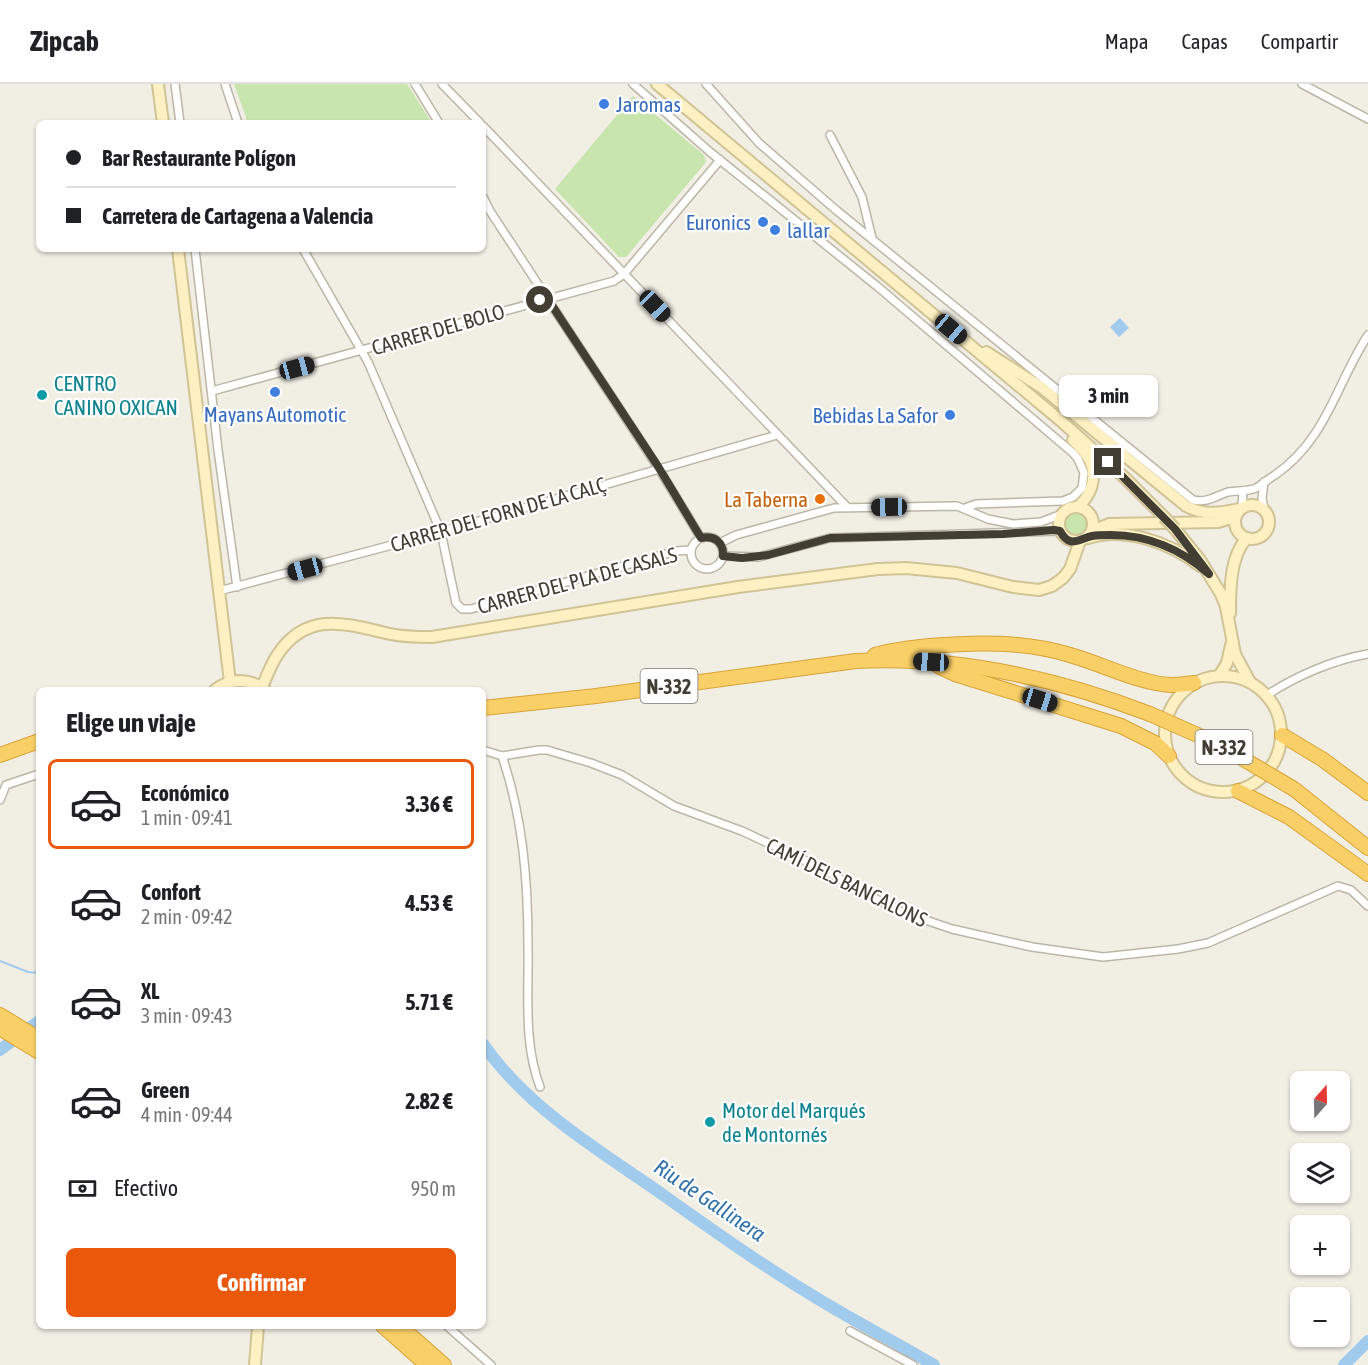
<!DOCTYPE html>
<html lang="es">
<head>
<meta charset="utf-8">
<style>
	:root { --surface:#fff; --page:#f6f6f6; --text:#202124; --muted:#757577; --line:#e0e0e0; --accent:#ea580c }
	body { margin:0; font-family:"Asap Condensed",sans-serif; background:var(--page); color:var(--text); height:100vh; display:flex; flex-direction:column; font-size:22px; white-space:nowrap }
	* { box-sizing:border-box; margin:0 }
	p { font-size:20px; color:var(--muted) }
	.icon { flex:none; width:33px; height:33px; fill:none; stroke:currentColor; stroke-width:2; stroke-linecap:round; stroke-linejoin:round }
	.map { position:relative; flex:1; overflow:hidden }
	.sheet { position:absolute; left:36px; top:603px; width:450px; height:642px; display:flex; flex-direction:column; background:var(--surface); border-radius:9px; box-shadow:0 2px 4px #0004 }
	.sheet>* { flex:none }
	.hud { position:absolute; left:36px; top:36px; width:450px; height:132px; border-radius:9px; box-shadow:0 2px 4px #0004; display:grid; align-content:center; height:132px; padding:0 30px; background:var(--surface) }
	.needle { width:39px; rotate:20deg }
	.tools { position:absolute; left:1290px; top:987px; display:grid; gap:12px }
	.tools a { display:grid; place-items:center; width:60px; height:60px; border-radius:9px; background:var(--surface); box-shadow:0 2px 4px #0004; font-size:30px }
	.end { position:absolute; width:27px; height:27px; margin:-14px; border:8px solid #433e34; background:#fff; box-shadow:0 0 0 3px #fff }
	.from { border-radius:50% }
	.bubble { position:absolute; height:42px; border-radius:9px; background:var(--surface); box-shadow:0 2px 4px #0004; font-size:20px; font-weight:700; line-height:42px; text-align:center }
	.car { position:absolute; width:18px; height:36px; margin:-18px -9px; border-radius:8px; box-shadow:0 0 4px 2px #0007; background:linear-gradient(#222 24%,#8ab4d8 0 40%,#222 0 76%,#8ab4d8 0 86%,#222 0) }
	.hud b { display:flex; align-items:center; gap:21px; height:57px; font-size:22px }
	.hud b+b { border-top:2px solid var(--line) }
	.hud i { width:15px; height:15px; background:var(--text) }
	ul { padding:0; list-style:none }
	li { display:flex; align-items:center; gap:18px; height:90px; margin:0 12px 9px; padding:0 18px; border:3px solid transparent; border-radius:9px }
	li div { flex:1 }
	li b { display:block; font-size:22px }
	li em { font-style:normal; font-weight:700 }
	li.active { border-color:var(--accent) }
	li>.icon { width:54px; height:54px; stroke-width:1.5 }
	h2 { padding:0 30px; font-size:27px; line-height:72px }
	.pay { display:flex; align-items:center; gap:15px; height:66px; padding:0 30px; font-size:22px }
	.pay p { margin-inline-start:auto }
	.primary-button { display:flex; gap:12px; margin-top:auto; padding:12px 30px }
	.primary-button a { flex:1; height:69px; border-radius:9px; background:var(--accent); color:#fff; font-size:24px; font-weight:700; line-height:69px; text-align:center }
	header { display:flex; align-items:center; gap:36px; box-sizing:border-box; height:84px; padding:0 30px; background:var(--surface); border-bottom:2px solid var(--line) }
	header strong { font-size:28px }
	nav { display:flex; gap:33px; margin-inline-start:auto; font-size:21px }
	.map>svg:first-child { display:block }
	.green { fill:#c9e5ae }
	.water { fill:#a1cbed }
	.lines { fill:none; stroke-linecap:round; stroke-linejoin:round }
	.stream { stroke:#a1cbed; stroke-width:2 }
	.river { stroke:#a1cbed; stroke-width:12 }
	.street-casing { stroke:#bcb6a7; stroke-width:10 }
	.secondary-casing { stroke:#d0c395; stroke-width:14 }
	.highway-casing { stroke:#d8a438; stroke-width:16 }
	.street { stroke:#fff; stroke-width:7 }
	.secondary { stroke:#fdf1c3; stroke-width:10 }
	.highway { stroke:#f9cf68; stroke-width:14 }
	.secondary-bridge-casing { stroke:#d0c395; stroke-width:14; stroke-linecap:butt }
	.highway-bridge-casing { stroke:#d8a438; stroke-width:16; stroke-linecap:butt }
	.secondary-bridge { stroke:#fdf1c3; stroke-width:10 }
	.highway-bridge { stroke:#f9cf68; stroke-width:14 }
	.route { stroke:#433e34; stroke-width:8 }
	.shop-dot { fill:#3f7fe0; stroke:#fff; stroke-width:2 }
	.culture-dot { fill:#0f9aa8; stroke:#fff; stroke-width:2 }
	.food-dot { fill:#e8710a; stroke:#fff; stroke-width:2 }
	.labels { text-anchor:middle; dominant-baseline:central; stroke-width:4.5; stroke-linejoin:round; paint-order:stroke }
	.shield { fill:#fff; stroke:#7b7871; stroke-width:1.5 }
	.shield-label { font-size:20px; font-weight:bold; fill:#433e34 }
	.shop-label { font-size:21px; fill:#366cbe; stroke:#fff; text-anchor:start }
	.street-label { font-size:21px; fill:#433e34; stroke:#fff }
	.culture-label { font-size:21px; fill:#0d838f; stroke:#fff; text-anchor:start }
	.food-label { font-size:21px; fill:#c56008; stroke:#fff; text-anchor:end }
	.water-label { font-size:22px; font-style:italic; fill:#3272ab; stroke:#fff }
</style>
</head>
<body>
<header>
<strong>Zipcab</strong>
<nav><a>Mapa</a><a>Capas</a><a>Compartir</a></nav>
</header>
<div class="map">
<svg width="1368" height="1281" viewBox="0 0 1368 1281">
	<rect width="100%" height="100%" fill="#f1eee4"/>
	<g class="green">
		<polygon points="234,0 407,0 432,39 248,39"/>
		<polygon points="633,12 704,71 706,78 626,173 619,173 555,105"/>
		<circle cx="1076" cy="440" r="11"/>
	</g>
	<polygon class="water" points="1120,234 1129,244 1119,253 1110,243"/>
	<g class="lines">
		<polyline class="stream" points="0,877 28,888 39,889"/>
		<g class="river">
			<path d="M 483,960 C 525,1020 589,1060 649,1101 C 703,1139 758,1179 815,1213 C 854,1237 895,1258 934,1281"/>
			<polyline points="0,966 39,937"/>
			<polyline points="1344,1281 1368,1257"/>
		</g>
		<defs>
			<g id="street">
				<polyline points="175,0 180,39"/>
				<polyline points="225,0 238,39"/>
				<polyline points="415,0 439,39"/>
				<polyline points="442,0 480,39"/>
				<polyline points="633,0 710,68 878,203 1073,369 1078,375 1084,389 1082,404 1073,413 1063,417 976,420 965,424"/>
				<path d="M 706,0 L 759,59 L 836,126 L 1193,416 C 1208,419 1215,412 1228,408 C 1237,406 1247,408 1256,404 C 1262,401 1268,395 1275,391 C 1327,355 1336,300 1368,251"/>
				<polyline points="1302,0 1368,35"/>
				<polyline points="483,42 847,423"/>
				<polyline points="830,51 862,113 872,154"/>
				<polyline points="483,113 490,127 659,385 701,454"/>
				<polyline points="195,165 218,366 237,503"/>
				<polyline points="303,165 368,278 441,448 456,519 462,525 471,525 676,467 691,466"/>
				<polyline points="212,307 614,197 624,190 720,76"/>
				<polyline points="1264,398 1262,414 1264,425"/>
				<polyline points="1242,423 1243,407"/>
				<circle cx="707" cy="469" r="16"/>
				<polyline points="720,459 736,451 834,424 957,422 988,435 1013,440 1041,438 1062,430"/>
				<polyline points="723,472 759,473 830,454 1060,447"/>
				<polyline points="219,507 441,448 777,351"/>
				<path d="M 1267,611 C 1296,592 1333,576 1368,570"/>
				<polyline points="483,666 502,672 539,666 547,666 591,679 622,691 674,722 742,747 819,783 872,813 902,828 952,845 1032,863 1103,873 1178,865 1208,859 1338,802 1351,806 1368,822"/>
				<path d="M 502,672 C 523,734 528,797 528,862 C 529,909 523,958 540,1003"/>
				<polyline points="0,716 6,701 39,690"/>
				<polyline points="447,1242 491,1281"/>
				<polyline points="850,1247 913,1281"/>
			</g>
			<g id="secondary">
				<polyline points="158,0 163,39"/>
				<polyline points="657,0 1061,337 1125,394 1164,433"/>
				<polyline points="178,165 230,598"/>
				<path d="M 986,268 L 1041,303 L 1186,422 C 1204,432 1221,429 1240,425"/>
				<path d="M 1073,356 C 1088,370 1098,383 1091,404 C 1088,412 1084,418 1077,423"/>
				<circle cx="1252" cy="438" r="17"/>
				<circle cx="1076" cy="440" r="17"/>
				<polyline points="1175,445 1200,476 1221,510 1226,523 1235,570 1250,598"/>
				<polyline points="1092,447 1109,440 1218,438 1235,433"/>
				<path d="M 1088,454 C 1124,442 1171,459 1200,482"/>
				<path d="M 1230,529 C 1230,505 1230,472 1247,454"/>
				<circle cx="1223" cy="650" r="58"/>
				<polyline points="1219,592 1227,579 1231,561"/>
				<path d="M 262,603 C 267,592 271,580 278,570 C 308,526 347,540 390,550 C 404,553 417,553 432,553 L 738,503 L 878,485 L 906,484 L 957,489 L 1013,503 L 1039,506 L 1052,502 L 1063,494 L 1070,485 L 1080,457"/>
				<path d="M 215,606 C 230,594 250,594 265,606"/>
				<polyline points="255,1281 258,1242"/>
			</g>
			<g id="highway">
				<path d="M 875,571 C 893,566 910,564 929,562 C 977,558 1024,557 1070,571 C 1102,580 1138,599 1171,601 C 1179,601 1187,600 1194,599"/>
				<polyline points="938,582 955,590 1121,642 1155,659 1169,672"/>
				<path d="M 483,624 L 596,612 L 856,577 C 956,572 1056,594 1150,630"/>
				<polyline points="1282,651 1322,675 1368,709"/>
				<polyline points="0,671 39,657"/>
				<polyline points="1294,705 1368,764"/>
				<polyline points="1238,707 1289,733 1368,790"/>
				<polyline points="0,931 39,955"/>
				<polyline points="0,944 39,968"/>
				<polyline points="383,1242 427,1281"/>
				<polyline points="400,1242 444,1281"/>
			</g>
		</defs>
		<use href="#street" class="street-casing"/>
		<use href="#secondary" class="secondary-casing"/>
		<use href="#highway" class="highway-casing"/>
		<use href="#street" class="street"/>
		<use href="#secondary" class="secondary"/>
		<use href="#highway" class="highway"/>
		<defs>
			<polyline id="secondary-bridge" points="1164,433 1175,445"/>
			<polyline id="highway-bridge" points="1150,630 1218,660 1294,705"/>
		</defs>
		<use href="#secondary-bridge" class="secondary-bridge-casing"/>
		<use href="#highway-bridge" class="highway-bridge-casing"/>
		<use href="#secondary-bridge" class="secondary-bridge"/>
		<use href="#highway-bridge" class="highway-bridge"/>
	</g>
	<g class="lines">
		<path class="route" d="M 540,216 L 547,214 L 659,384 L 701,454 C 714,451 724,458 723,472 L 742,474 L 768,471 L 830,454 L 1003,450 L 1054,446 L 1060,447 C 1070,465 1078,455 1092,452 C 1098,451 1105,451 1111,451 C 1148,451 1182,466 1209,490 L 1175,445 L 1108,378"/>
	</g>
	<g class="shop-dot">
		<circle cx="604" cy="20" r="6"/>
		<circle cx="763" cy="138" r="6"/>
		<circle cx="775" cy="146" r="6"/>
		<circle cx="275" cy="308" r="6"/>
		<circle cx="950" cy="331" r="6"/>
	</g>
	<g class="culture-dot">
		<circle cx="42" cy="311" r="6"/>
		<circle cx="710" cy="1038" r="6"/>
	</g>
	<circle class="food-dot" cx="820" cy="415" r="6"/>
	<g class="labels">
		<g class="shield">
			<rect x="640.5" y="585" width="57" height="34" rx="4.5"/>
			<rect x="1195.5" y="646" width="57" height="34" rx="4.5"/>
		</g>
		<g class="shield-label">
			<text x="669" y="602">N-332</text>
			<text x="1224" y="663">N-332</text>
		</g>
		<g class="shop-label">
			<text x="616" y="20">Jaromas</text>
			<text x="751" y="138" text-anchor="end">Euronics</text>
			<text x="787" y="146">lallar</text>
			<text x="275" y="330" text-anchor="middle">Mayans Automotic</text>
			<text x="938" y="331" text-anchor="end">Bebidas La Safor</text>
		</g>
		<g class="street-label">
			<text transform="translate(438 245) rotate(-16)">CARRER DEL BOLO</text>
			<text transform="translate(498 430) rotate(-16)">CARRER DEL FORN DE LA CALÇ</text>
			<text transform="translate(577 496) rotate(-15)">CARRER DEL PLA DE CASALS</text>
			<text transform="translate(847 798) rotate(26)">CAMÍ DELS BANCALONS</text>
		</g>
		<g class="culture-label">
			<text x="54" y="299">CENTRO<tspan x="54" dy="24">CANINO OXICAN</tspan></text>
			<text x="722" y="1026">Motor del Marqués<tspan x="722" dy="24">de Montornés</tspan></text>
		</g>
		<g class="food-label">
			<text x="808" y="415">La Taberna</text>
		</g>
		<g class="water-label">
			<text transform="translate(710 1116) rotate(34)">Riu de Gallinera</text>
		</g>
	</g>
</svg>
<div class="tools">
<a><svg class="needle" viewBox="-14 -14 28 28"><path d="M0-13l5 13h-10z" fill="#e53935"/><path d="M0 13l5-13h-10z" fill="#757577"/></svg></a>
<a><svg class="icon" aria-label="layers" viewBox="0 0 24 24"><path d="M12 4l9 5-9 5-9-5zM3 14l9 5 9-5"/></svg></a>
<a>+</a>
<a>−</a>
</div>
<i class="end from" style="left:540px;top:216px"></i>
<i class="end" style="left:1108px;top:378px"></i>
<div class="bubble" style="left:1059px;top:291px;width:99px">3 min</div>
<i class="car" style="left:655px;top:222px;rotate:136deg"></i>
<i class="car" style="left:951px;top:245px;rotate:130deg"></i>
<i class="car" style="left:297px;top:284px;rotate:75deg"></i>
<i class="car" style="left:889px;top:423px;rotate:269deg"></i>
<i class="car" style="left:305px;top:485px;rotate:255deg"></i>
<i class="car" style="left:931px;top:578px;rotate:273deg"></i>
<i class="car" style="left:1040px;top:616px;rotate:107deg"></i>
<div class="hud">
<b><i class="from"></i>Bar Restaurante Polígon</b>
<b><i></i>Carretera de Cartagena a Valencia</b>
</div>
<section class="sheet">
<h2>Elige un viaje</h2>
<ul>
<li class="active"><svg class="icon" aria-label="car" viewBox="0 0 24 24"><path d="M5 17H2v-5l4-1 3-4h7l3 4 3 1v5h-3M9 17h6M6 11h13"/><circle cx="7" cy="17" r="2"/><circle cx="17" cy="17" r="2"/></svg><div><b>Económico</b><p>1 min · 09:41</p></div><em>3.36 €</em></li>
<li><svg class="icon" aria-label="car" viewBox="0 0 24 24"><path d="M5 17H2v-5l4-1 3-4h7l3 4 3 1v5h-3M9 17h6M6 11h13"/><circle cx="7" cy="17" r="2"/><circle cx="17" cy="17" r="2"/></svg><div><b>Confort</b><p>2 min · 09:42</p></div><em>4.53 €</em></li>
<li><svg class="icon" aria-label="car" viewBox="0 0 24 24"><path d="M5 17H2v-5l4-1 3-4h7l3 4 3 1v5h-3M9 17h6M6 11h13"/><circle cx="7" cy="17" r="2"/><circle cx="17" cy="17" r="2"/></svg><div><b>XL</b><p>3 min · 09:43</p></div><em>5.71 €</em></li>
<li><svg class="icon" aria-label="car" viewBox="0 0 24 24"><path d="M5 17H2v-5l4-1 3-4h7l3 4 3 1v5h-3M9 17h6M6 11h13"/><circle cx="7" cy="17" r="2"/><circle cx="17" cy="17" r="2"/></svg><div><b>Green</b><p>4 min · 09:44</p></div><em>2.82 €</em></li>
</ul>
<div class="pay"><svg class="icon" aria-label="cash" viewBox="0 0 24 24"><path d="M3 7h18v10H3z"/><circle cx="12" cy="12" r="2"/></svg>Efectivo<p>950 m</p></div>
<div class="primary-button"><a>Confirmar</a></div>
</section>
</div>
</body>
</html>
